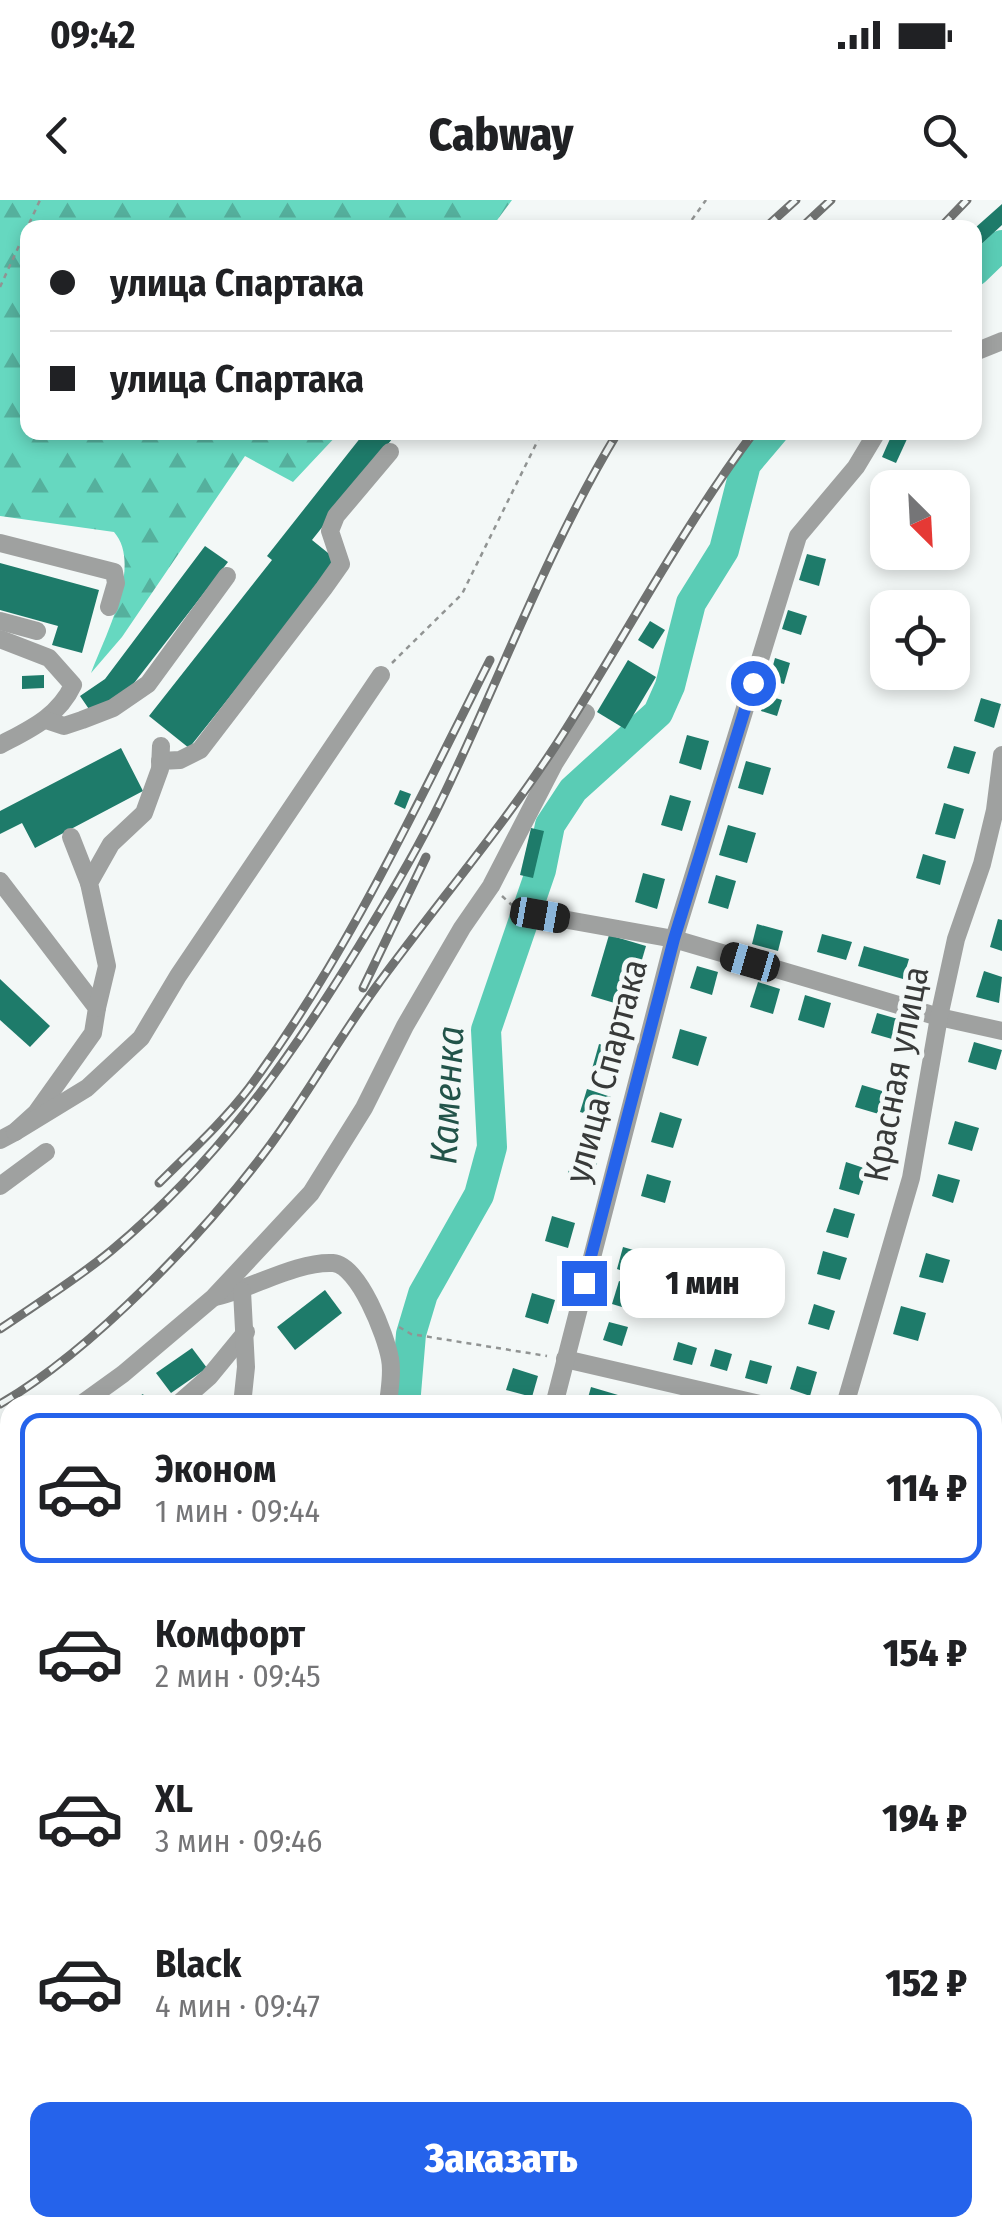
<!DOCTYPE html>
<html lang="ru">
<head>
<meta charset="utf-8">
<style>
	:root { --surface:#fff; --page:#f6f6f6; --text:#202124; --muted:#757577; --line:#e0e0e0; --accent:#2563eb }
	body { margin:0; font-family:"Fira Sans Condensed",sans-serif; background:var(--page); color:var(--text); height:100vh; display:flex; flex-direction:column; font-size:38px; white-space:nowrap }
	* { box-sizing:border-box; margin:0 }
	p { font-size:32px; color:var(--muted) }
	.icon { flex:none; width:55px; height:55px; fill:none; stroke:currentColor; stroke-width:2; stroke-linecap:round; stroke-linejoin:round }
	.map { position:relative; flex:1; overflow:hidden }
	.sheet { position:absolute; left:0px; top:1195px; width:1002px; height:842px; display:flex; flex-direction:column; background:var(--surface); border-radius:30px 30px 0 0; box-shadow:0 5px 15px #0003 }
	.sheet>* { flex:none }
	.banner { position:absolute; left:20px; top:20px; width:962px; height:220px; border-radius:20px; box-shadow:0 5px 15px #0003; display:grid; align-content:center; height:220px; padding:0 30px; background:var(--surface) }
	.needle { width:65px; rotate:156deg }
	.buttons { position:absolute; left:870px; top:270px; display:grid; gap:20px }
	.buttons a { display:grid; place-items:center; width:100px; height:100px; border-radius:20px; background:var(--surface); box-shadow:0 5px 15px #0003; font-size:50px }
	.end { position:absolute; width:45px; height:45px; margin:-22px; border:12px solid #2563eb; background:#fff; box-shadow:0 0 0 5px #fff }
	.from { border-radius:50% }
	.bubble { position:absolute; height:70px; border-radius:20px; background:var(--surface); box-shadow:0 5px 15px #0003; font-size:32px; font-weight:800; line-height:70px; text-align:center }
	.car { position:absolute; width:30px; height:60px; margin:-30px -15px; border-radius:12px; box-shadow:0 0 8px 2px #0007; background:linear-gradient(#222 24%,#8ab4d8 0 40%,#222 0 76%,#8ab4d8 0 86%,#222 0) }
	.banner b { display:flex; align-items:center; gap:35px; height:95px; font-size:38px }
	.banner b+b { border-top:2px solid var(--line) }
	.banner i { width:25px; height:25px; background:var(--text) }
	ul { padding:18px 0 0; list-style:none }
	li { display:flex; align-items:center; gap:30px; height:150px; margin:0 20px 15px; padding:0 10px; border:5px solid transparent; border-radius:20px }
	li div { flex:1 }
	li b { display:block; font-size:38px }
	li em { font-style:normal; font-weight:800 }
	li.on { border-color:var(--accent) }
	li>.icon { width:90px; height:90px; stroke-width:1.5 }
	.button { display:flex; gap:20px; margin-top:auto; padding:20px 30px }
	.button a { flex:1; height:115px; border-radius:20px; background:var(--accent); color:#fff; font-size:40px; font-weight:800; line-height:115px; text-align:center }
	.status { display:flex; justify-content:space-between; align-items:center; height:70px; padding:0 50px; background:var(--surface); direction:ltr }
	.status svg { height:28px; fill:currentColor }
	header { display:flex; justify-content:space-between; align-items:center; height:130px; padding:0 30px; background:var(--surface); font-size:45px; font-weight:800 }
	.map>svg:first-child { display:block }
	.forest { fill:url(#forest-firs) }
	.lines { fill:none; stroke-linecap:round; stroke-linejoin:round }
	.river { stroke:#5accb5; stroke-width:30 }
	.building { fill:#1e7b6a }
	.path { stroke:#919493; stroke-width:2.5; stroke-dasharray:5 5; stroke-linecap:butt }
	.minor { stroke:#9fa1a0; stroke-width:18 }
	.rail-casing { stroke:#707271; stroke-width:9 }
	.rail { stroke:#f3f8f7; stroke-width:5; stroke-dasharray:15; stroke-linecap:butt }
	.route { stroke:#2563eb; stroke-width:12 }
	.labels { text-anchor:middle; dominant-baseline:central; stroke-width:10; stroke-linejoin:round; paint-order:stroke }
	.street-label { font-size:35px; fill:#383a39; stroke:#f3f8f7 }
	.water-label { font-size:38px; font-style:italic; fill:#225349; stroke:#f3f8f7 }
</style>
</head>
<body>
<div class="status"><b>09:42</b><svg viewBox="0 0 49 12"><path d="M0 12V9h3v3zM5 12V6h3v6zM10 12V3h3v9zM15 12V0h3v12zM26 1h20v11H26zM47 4h2v5h-2z"/></svg></div>
<header><svg class="icon" aria-label="back" viewBox="0 0 24 24"><path d="M15 5l-7 7 7 7"/></svg>Cabway<svg class="icon" aria-label="search" viewBox="0 0 24 24"><circle cx="10" cy="10" r="6"/><path d="M15 15l6 6"/></svg></header>
<div class="map">
<svg width="1002" height="2037" viewBox="0 0 1002 2037">
	<defs>
		<pattern id="forest-firs" width="22" height="20" patternUnits="userSpaceOnUse" patternTransform="scale(2.5)"><rect width="22" height="20" fill="#66d8c0"/><path d="M5 1l3.5 6h-7zM16 11l3.5 6h-7z" fill="#55b09d"/></pattern>
	</defs>
	<rect width="100%" height="100%" fill="#f3f8f7"/>
	<path class="forest" d="M 0,0 L 512,0 L 492,27 L 28,28 L 28,232 L 339,233 L 293,282 L 245,256 L 122,437 L 91,473 C 105,436 143,365 114,332 L 0,316 Z"/>
	<g class="lines">
		<g class="river">
			<polyline points="975,71 1002,45"/>
			<polyline points="405,1205 411,1134 423,1094 479,995 492,947 486,830 541,670 550,625 573,590 658,513 670,486 691,403 724,350 746,264 773,232"/>
			<polyline points="174,2037 183,2028"/>
		</g>
	</g>
	<g class="building">
		<polygon points="1002,4 1002,25 975,50 975,28"/>
		<polygon points="365,232 396,234 312,340 338,361 189,548 149,516 272,360 267,356"/>
		<polygon points="893,232 907,239 896,263 882,257"/>
		<polygon points="205,346 228,362 124,496 93,515 80,496 105,479"/>
		<polygon points="807,354 826,359 819,386 799,380"/>
		<polygon points="0,363 99,390 82,453 52,445 58,426 0,410"/>
		<polygon points="788,410 807,416 801,435 782,429"/>
		<polygon points="650,421 665,430 653,449 638,440"/>
		<polygon points="775,458 790,463 784,484 769,480"/>
		<polygon points="628,460 656,477 625,529 597,512"/>
		<polygon points="44,475 44,488 22,489 22,476"/>
		<polygon points="766,495 782,500 777,516 761,511"/>
		<polygon points="981,498 1001,504 994,528 974,521"/>
		<polygon points="687,535 709,541 701,570 679,563"/>
		<polygon points="954,546 976,552 969,574 947,568"/>
		<polygon points="121,548 143,591 35,648 22,623 0,634 0,611"/>
		<polygon points="746,561 771,568 763,595 738,588"/>
		<polygon points="400,590 411,594 405,609 394,604"/>
		<polygon points="670,595 691,601 682,631 661,625"/>
		<polygon points="944,603 964,609 955,639 935,634"/>
		<polygon points="728,625 756,633 747,663 719,655"/>
		<polygon points="531,628 544,631 533,678 520,675"/>
		<polygon points="923,654 946,661 940,685 916,678"/>
		<polygon points="643,673 665,679 657,709 635,702"/>
		<polygon points="716,675 736,681 728,709 708,703"/>
		<polygon points="998,719 1002,720 1002,751 990,747"/>
		<polygon points="757,724 783,731 778,751 752,744"/>
		<polygon points="822,734 852,742 846,760 817,752"/>
		<polygon points="609,735 646,746 628,807 591,796"/>
		<polygon points="864,746 909,759 903,779 858,766"/>
		<polygon points="697,766 718,772 712,795 690,788"/>
		<polygon points="984,771 1002,777 999,803 976,797"/>
		<polygon points="0,779 50,826 30,847 0,820"/>
		<polygon points="758,782 780,789 773,814 750,807"/>
		<polygon points="805,795 831,803 824,828 798,820"/>
		<polygon points="877,813 905,821 899,841 871,833"/>
		<polygon points="680,829 707,837 698,866 672,858"/>
		<polygon points="974,842 1002,850 996,870 968,862"/>
		<polygon points="599,844 621,850 614,876 592,869"/>
		<polygon points="862,885 889,893 882,915 855,907"/>
		<polygon points="587,889 611,897 605,919 580,912"/>
		<polygon points="660,912 682,919 673,948 651,942"/>
		<polygon points="955,921 979,928 972,951 948,944"/>
		<polygon points="575,950 599,957 591,983 567,976"/>
		<polygon points="846,962 867,969 859,995 839,989"/>
		<polygon points="647,974 671,981 665,1003 641,996"/>
		<polygon points="938,974 960,980 953,1003 932,996"/>
		<polygon points="834,1008 855,1014 848,1038 826,1032"/>
		<polygon points="552,1016 575,1023 568,1048 545,1041"/>
		<polygon points="623,1047 644,1053 637,1076 617,1069"/>
		<polygon points="823,1051 847,1058 840,1080 817,1074"/>
		<polygon points="926,1053 950,1060 943,1083 919,1077"/>
		<polygon points="619,1081 638,1087 632,1110 612,1104"/>
		<polygon points="325,1090 342,1113 295,1150 277,1127"/>
		<polygon points="532,1093 555,1100 548,1124 525,1117"/>
		<polygon points="814,1104 835,1111 829,1130 808,1124"/>
		<polygon points="901,1106 926,1113 918,1141 893,1134"/>
		<polygon points="609,1122 628,1127 622,1146 603,1140"/>
		<polygon points="678,1142 697,1148 692,1165 673,1160"/>
		<polygon points="192,1148 207,1168 171,1193 156,1173"/>
		<polygon points="715,1149 732,1154 727,1171 710,1166"/>
		<polygon points="750,1160 772,1166 767,1184 745,1178"/>
		<polygon points="797,1166 817,1172 810,1196 790,1189"/>
		<polygon points="513,1168 538,1176 532,1197 506,1190"/>
		<polygon points="591,1187 618,1195 615,1205 586,1205"/>
		<polygon points="143,1194 149,1205 124,1205"/>
		<polygon points="992,1225 1002,1228 1002,1251 992,1248"/>
		<polygon points="1001,1298 1002,1298 1002,1322 994,1320"/>
		<polygon points="10,1349 10,1390 0,1399 0,1357"/>
		<polygon points="1002,1450 1002,1481 993,1479"/>
		<polygon points="992,1530 1002,1532 998,1557 992,1555"/>
		<polygon points="0,1678 10,1682 10,1729 0,1726"/>
		<polygon points="0,1796 10,1799 10,1831 1,1858"/>
		<polygon points="72,2028 101,2028 100,2037 71,2037"/>
		<polygon points="290,2028 312,2028 309,2037 288,2035"/>
		<polygon points="365,2028 385,2028 382,2037 362,2037"/>
		<polygon points="552,2028 585,2028 582,2037"/>
		<polygon points="660,2028 686,2036 686,2037 657,2037"/>
		<polygon points="853,2028 884,2028 882,2037 851,2033"/>
	</g>
	<g class="lines">
		<g class="path">
			<polyline points="686,28 706,0"/>
			<polyline points="0,87 40,0"/>
			<polyline points="392,463 462,394 542,232"/>
			<polyline points="502,696 514,707 525,710"/>
			<polyline points="399,1127 411,1134 547,1156"/>
		</g>
		<g class="minor">
			<polyline points="975,152 1002,141"/>
			<polyline points="0,343 114,372 116,383 109,407"/>
			<polyline points="0,421 37,431"/>
			<path d="M 0,439 L 49,458 L 73,485 C 58,517 30,529 0,545"/>
			<polyline points="46,520 64,526 82,520 113,508 148,484 227,376"/>
			<polyline points="160,561 180,560 200,550 324,388 341,364 330,331 336,316 390,252"/>
			<polyline points="71,637 89,683"/>
			<polyline points="0,681 97,808 93,833 36,913 15,932 0,940"/>
			<polyline points="540,715 674,739 939,817 1002,831"/>
			<polyline points="97,808 107,766 89,683 111,644 144,613 160,569 161,546"/>
			<polyline points="15,932 87,888 141,838 178,776 381,475"/>
			<polyline points="0,986 46,952"/>
			<path d="M 215,1097 C 251,1089 297,1061 333,1063 C 359,1065 386,1136 390,1159 C 393,1173 389,1191 388,1205"/>
			<polyline points="565,1159 764,1205"/>
			<polyline points="80,1205 123,1174 214,1097 311,993 364,908 405,826 462,728 491,686 554,564 586,513"/>
			<polyline points="177,1205 209,1177 246,1132"/>
			<polyline points="242,1205 246,1167 242,1091"/>
			<polyline points="554,1205 674,739 798,336 856,267 877,232"/>
			<polyline points="845,1205 911,978 939,817 956,739 982,664 995,610 1002,555"/>
			<polyline points="992,1268 1002,1271"/>
			<polyline points="0,1271 10,1260"/>
			<polyline points="0,1299 10,1324"/>
			<polyline points="0,1342 10,1335"/>
			<polyline points="0,1489 10,1480"/>
			<polyline points="0,1518 10,1529"/>
			<polyline points="0,1577 10,1585"/>
			<polyline points="992,1723 1002,1726"/>
			<polyline points="992,1800 1002,1767"/>
			<polyline points="197,2028 214,2037"/>
			<polyline points="716,2028 752,2037"/>
			<polyline points="57,2037 59,2028"/>
			<polyline points="118,2037 119,2028"/>
			<polyline points="339,2037 343,2028"/>
			<polyline points="631,2037 633,2028"/>
			<polyline points="924,2037 927,2028"/>
		</g>
		<defs>
			<g id="rail">
				<polyline points="765,28 796,0"/>
				<polyline points="801,28 831,0"/>
				<polyline points="940,28 967,0"/>
				<polyline points="363,788 426,657"/>
				<path d="M 159,983 C 190,952 223,922 249,888 C 347,756 416,606 490,460"/>
				<path d="M 0,1129 C 38,1103 77,1079 112,1050 C 217,962 288,862 359,746 C 388,699 417,651 441,601 C 500,479 547,349 618,232"/>
				<path d="M 0,1204 C 93,1150 207,1031 271,944 C 308,893 339,838 376,787 C 435,706 501,629 556,545 C 623,441 680,331 754,232"/>
			</g>
		</defs>
		<use href="#rail" class="rail-casing"/>
		<use href="#rail" class="rail"/>
	</g>
	<g class="lines">
		<polyline class="route" points="584,1083 674,739 753,483"/>
	</g>
	<g class="labels">
		<g class="street-label">
			<text transform="translate(606 871) rotate(-75)">улица Спартака</text>
			<text transform="translate(896 874) rotate(-79)">Красная улица</text>
		</g>
		<g class="water-label">
			<text transform="translate(447 895) rotate(-87)">Каменка</text>
		</g>
	</g>
</svg>
<div class="buttons">
<a><svg class="needle" viewBox="-14 -14 28 28"><path d="M0-13l5 13h-10z" fill="#e53935"/><path d="M0 13l5-13h-10z" fill="#757577"/></svg></a>
<a><svg class="icon" aria-label="locate" viewBox="0 0 24 24"><circle cx="12" cy="12" r="6"/><path d="M12 2v4M12 18v4M2 12h4M18 12h4"/></svg></a>
</div>
<i class="end from" style="left:753px;top:483px"></i>
<i class="end" style="left:584px;top:1083px"></i>
<div class="bubble" style="left:620px;top:1048px;width:165px">1 мин</div>
<i class="car" style="left:540px;top:715px;rotate:100deg"></i>
<i class="car" style="left:750px;top:762px;rotate:286deg"></i>
<div class="banner">
<b><i class="from"></i>улица Спартака</b>
<b><i></i>улица Спартака</b>
</div>
<section class="sheet">
<ul>
<li class="on"><svg class="icon" aria-label="car" viewBox="0 0 24 24"><path d="M5 17H2v-5l4-1 3-4h7l3 4 3 1v5h-3M9 17h6M6 11h13"/><circle cx="7" cy="17" r="2"/><circle cx="17" cy="17" r="2"/></svg><div><b>Эконом</b><p>1 мин · 09:44</p></div><em>114 ₽</em></li>
<li><svg class="icon" aria-label="car" viewBox="0 0 24 24"><path d="M5 17H2v-5l4-1 3-4h7l3 4 3 1v5h-3M9 17h6M6 11h13"/><circle cx="7" cy="17" r="2"/><circle cx="17" cy="17" r="2"/></svg><div><b>Комфорт</b><p>2 мин · 09:45</p></div><em>154 ₽</em></li>
<li><svg class="icon" aria-label="car" viewBox="0 0 24 24"><path d="M5 17H2v-5l4-1 3-4h7l3 4 3 1v5h-3M9 17h6M6 11h13"/><circle cx="7" cy="17" r="2"/><circle cx="17" cy="17" r="2"/></svg><div><b>XL</b><p>3 мин · 09:46</p></div><em>194 ₽</em></li>
<li><svg class="icon" aria-label="car" viewBox="0 0 24 24"><path d="M5 17H2v-5l4-1 3-4h7l3 4 3 1v5h-3M9 17h6M6 11h13"/><circle cx="7" cy="17" r="2"/><circle cx="17" cy="17" r="2"/></svg><div><b>Black</b><p>4 мин · 09:47</p></div><em>152 ₽</em></li>
</ul>
<div class="button"><a>Заказать</a></div>
</section>
</div>
</body>
</html>
